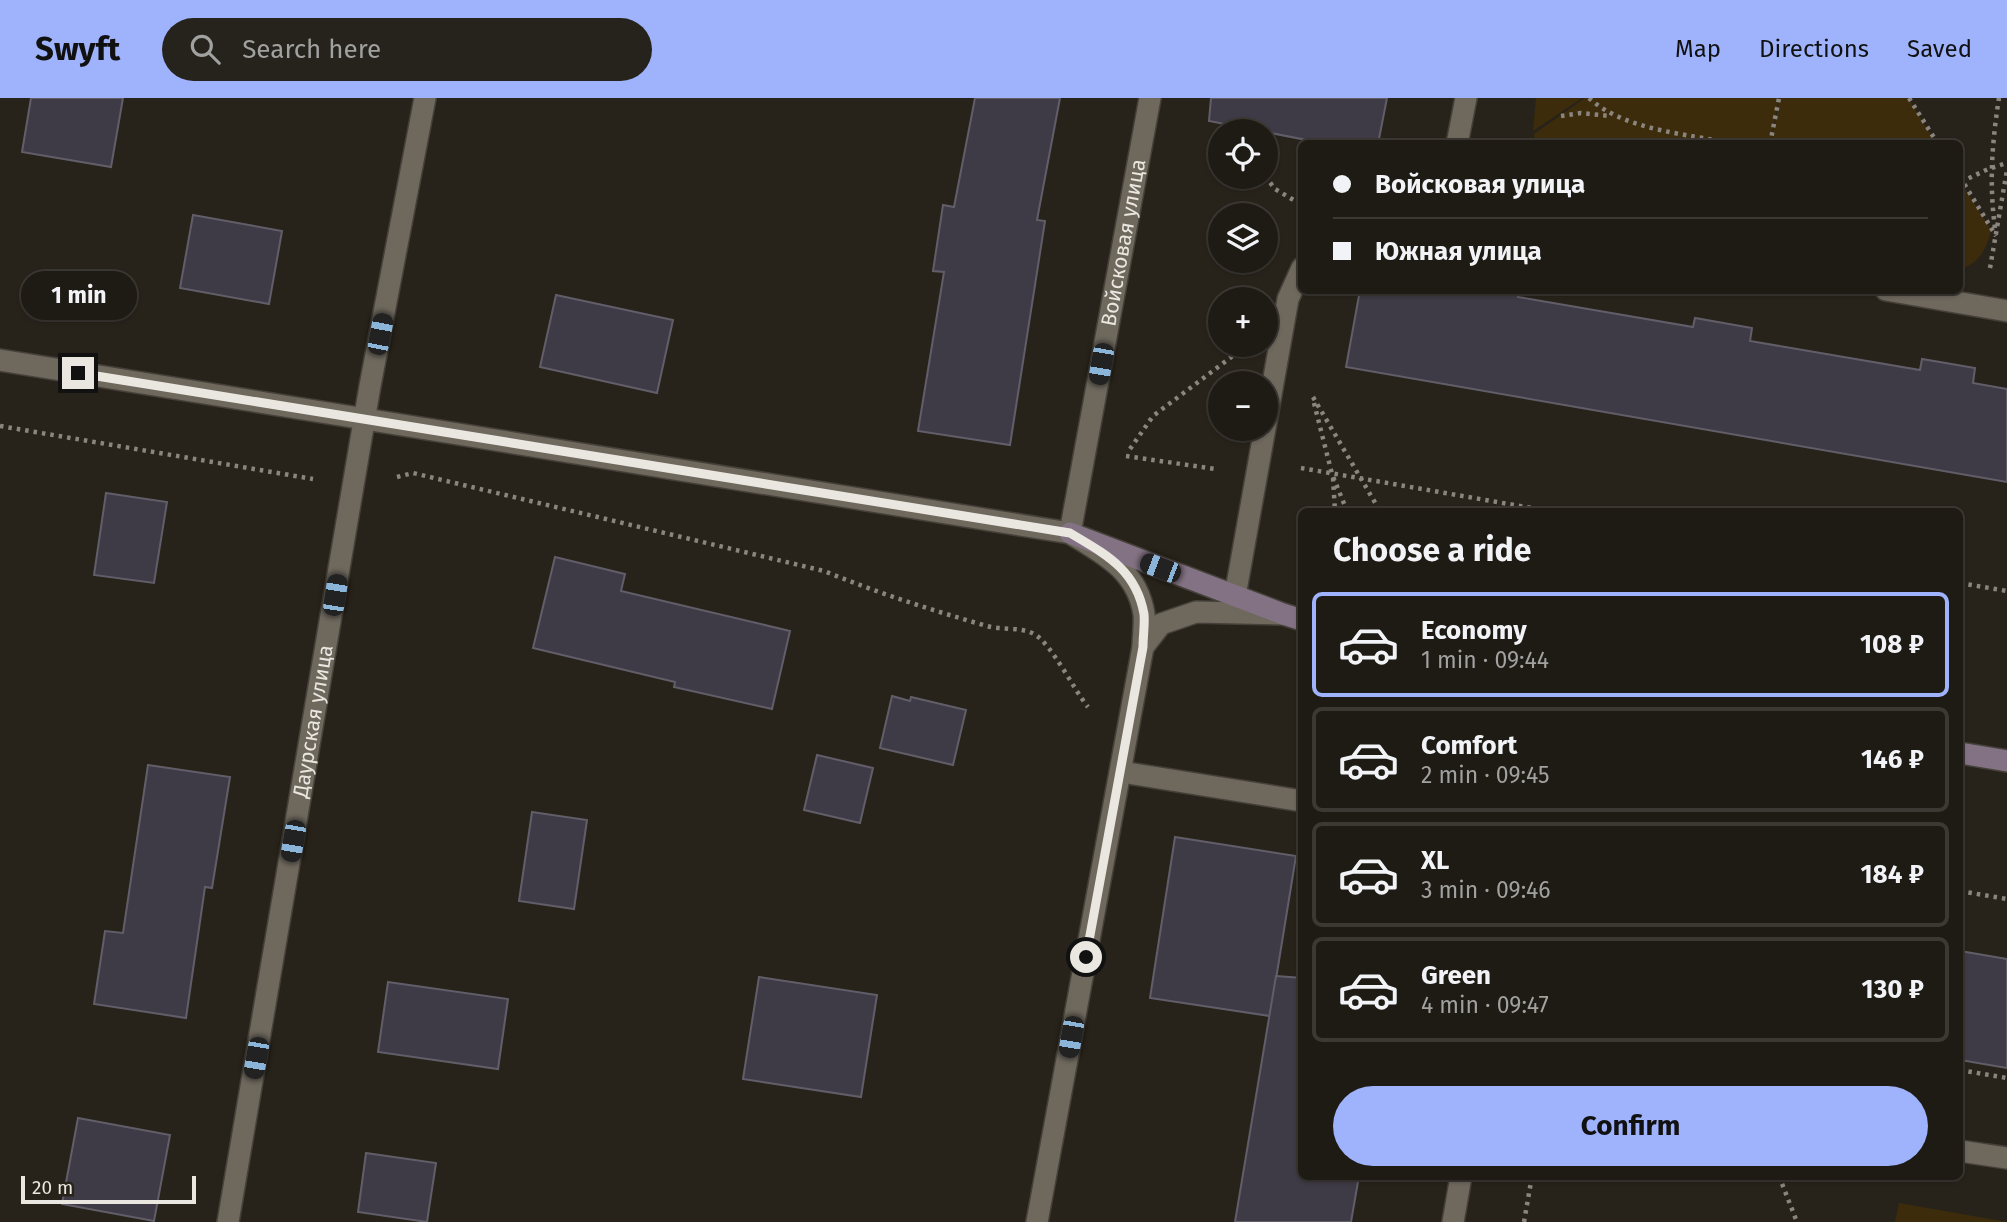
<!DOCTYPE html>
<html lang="en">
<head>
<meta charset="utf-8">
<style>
	:root { --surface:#1e1a14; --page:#26231d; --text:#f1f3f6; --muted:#a1a1a0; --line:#3c3834; --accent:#9fb3fd }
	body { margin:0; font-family:"Fira Sans",sans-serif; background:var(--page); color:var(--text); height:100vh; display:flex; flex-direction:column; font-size:26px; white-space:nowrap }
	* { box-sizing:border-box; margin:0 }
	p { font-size:23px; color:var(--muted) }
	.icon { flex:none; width:38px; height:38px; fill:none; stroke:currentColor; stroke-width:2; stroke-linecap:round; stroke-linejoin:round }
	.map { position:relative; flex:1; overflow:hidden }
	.panel { position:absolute; left:1298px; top:410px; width:665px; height:672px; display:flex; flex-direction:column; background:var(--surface); border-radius:10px; box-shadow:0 2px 5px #0004,0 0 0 2px var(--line) }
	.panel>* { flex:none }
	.banner { position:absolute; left:1298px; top:42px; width:665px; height:154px; border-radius:10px; box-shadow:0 2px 5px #0004,0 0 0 2px var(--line); display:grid; align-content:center; height:154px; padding:0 35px; background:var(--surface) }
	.buttons { position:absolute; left:1208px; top:21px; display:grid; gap:14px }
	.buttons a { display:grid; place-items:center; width:70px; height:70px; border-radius:50%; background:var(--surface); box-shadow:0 2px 5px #0004,0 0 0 2px var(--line); font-size:35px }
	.scale { position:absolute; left:21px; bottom:18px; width:175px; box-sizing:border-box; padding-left:7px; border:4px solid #eae7e1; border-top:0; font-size:19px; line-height:24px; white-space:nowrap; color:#eae7e1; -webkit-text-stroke:5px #28231a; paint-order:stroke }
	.end { position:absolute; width:32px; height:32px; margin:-16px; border:9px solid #eae7e1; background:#111; box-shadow:0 0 0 4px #111 }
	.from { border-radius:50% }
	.bubble { position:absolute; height:49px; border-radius:24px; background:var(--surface); box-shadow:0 2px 5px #0004,0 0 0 2px var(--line); font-size:23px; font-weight:700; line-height:49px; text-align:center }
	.car { position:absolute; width:21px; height:42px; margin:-21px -10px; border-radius:9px; box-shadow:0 0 5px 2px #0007; background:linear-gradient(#222 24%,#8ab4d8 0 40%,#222 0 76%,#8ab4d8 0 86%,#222 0) }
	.banner b { display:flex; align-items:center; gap:24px; height:66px; font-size:26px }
	.banner b+b { border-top:2px solid var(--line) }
	.banner i { width:18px; height:18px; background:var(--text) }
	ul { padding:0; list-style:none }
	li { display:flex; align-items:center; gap:21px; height:105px; margin:0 14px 10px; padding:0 21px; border:4px solid var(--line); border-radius:10px }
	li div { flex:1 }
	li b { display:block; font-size:26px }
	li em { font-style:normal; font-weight:700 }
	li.active { border-color:var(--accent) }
	li>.icon { width:63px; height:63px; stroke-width:1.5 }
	h2 { padding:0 35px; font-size:32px; line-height:84px }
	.cta { display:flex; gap:14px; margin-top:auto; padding:14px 35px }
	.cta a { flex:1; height:80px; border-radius:42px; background:var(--accent); color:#111; font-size:28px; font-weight:700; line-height:80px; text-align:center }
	header { display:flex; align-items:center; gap:42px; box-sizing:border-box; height:98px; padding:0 35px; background:var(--accent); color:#111 }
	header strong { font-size:33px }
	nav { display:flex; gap:38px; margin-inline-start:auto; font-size:24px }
	.search { width:490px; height:63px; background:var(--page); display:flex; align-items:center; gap:18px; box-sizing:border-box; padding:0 24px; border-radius:38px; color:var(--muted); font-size:26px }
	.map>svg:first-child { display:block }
	.green { fill:#3d2c0b }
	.building { fill:#3f3b46; stroke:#615e69; stroke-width:2 }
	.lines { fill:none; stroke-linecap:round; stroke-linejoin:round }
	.service-casing { stroke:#45413a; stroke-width:24 }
	.minor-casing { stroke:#45413a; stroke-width:24 }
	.secondary-casing { stroke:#45413a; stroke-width:24 }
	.path { stroke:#8a867f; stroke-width:4.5; stroke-dasharray:3.5 5; stroke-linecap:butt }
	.service { stroke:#6e685d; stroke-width:21 }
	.minor { stroke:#6e685d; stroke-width:21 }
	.secondary { stroke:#837283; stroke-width:21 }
	.route { stroke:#eae7e1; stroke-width:9 }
	.labels { text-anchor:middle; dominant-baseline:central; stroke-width:6; stroke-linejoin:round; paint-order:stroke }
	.street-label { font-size:21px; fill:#eae7e1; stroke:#28231a }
</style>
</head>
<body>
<header>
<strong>Swyft</strong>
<div class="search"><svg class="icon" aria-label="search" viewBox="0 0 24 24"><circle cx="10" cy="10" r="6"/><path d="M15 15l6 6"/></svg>Search here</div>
<nav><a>Map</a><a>Directions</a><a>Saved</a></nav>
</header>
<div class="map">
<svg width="2007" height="1124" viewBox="0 0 2007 1124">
	<rect width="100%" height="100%" fill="#28231a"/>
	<g class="green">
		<polygon points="1536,0 1582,0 1533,33"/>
		<polygon points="1585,0 1779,0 1770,45 1535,45 1534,36"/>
		<polygon points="1780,0 1908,0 1936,45 1771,45"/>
		<path d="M 1960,83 L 1991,132 C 1987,150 1979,166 1960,171 Z"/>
		<polygon points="1899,1105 2007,1124 1895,1124"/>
	</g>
	<g class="building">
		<polygon points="31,0 123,0 111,69 22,54"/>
		<polygon points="975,0 1060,0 1037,122 1045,123 1010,347 918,333 944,174 933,173 943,107 954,109"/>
		<polygon points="1211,0 1387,0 1378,46 1327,46 1209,23"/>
		<polygon points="193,117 282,133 269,206 180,190"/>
		<polygon points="1360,192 1519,192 1518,199 1693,229 1695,220 1752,230 1750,243 1920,272 1922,261 1975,270 1973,285 2007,291 2007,384 1346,269"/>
		<polygon points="556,197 673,222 657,295 540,269"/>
		<polygon points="106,395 167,404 154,485 94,477"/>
		<polygon points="555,459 625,476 621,493 790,533 772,611 674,589 675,584 533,550"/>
		<polygon points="892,598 910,603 911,599 966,612 953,667 880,650"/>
		<polygon points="817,657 873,670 860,725 804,712"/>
		<polygon points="148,667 230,679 212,790 205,789 186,920 94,906 105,833 123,835"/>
		<polygon points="532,714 587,722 574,811 519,803"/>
		<polygon points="1175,739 1296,758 1270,918 1150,900"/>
		<polygon points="1960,853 2007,861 2007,970 1960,962"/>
		<polygon points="1276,878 1302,880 1302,1078 1359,1078 1351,1124 1235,1124"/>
		<polygon points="759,879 877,897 861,999 743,981"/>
		<polygon points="388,884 508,901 498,971 378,954"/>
		<polygon points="78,1020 170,1037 154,1123 62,1106"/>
		<polygon points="366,1055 436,1065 427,1124 358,1114"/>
	</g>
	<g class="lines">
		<defs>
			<g id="service">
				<polyline points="1457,46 1466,0"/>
				<polyline points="1886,192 2007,213"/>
				<polyline points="1235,498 1288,201 1302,170"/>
				<polyline points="1143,549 1161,526 1196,514 1281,516"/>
				<polyline points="1121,674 1302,703"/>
				<polyline points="1960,1053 2007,1060"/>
				<polyline points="1453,1124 1461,1078"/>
			</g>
			<g id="minor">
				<polyline points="0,262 1070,435"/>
				<path id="s1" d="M 228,1124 L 370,288 L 425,0"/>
				<path id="s2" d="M 1037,1124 L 1143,549 C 1143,539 1145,526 1144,516 C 1137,472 1104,456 1070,435 L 1150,0"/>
			</g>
			<g id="secondary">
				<polyline points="1070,435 1283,516 1302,522"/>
				<polyline points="1960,655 2007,663"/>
			</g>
		</defs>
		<use href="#service" class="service-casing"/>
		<use href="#minor" class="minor-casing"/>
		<use href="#secondary" class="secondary-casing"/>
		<g class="path">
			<path d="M 1589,0 C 1625,33 1689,36 1736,46"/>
			<polyline points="1909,0 1938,46"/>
			<polyline points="1561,18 1581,15 1610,18"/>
			<polyline points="1770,46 1779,0"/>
			<polyline points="1265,78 1275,91 1302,107"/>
			<polyline points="1960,79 1996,138"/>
			<polyline points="1961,84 1988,71 2007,65"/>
			<path d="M 1995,130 C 1989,86 1992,44 1999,0"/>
			<polyline points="1990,170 2007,72"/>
			<polyline points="1313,299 1380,413"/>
			<polyline points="1314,305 1332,376 1347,413"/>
			<polyline points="0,328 313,381"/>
			<polyline points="1130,351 1153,318 1234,257"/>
			<polyline points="1126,358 1215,371"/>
			<polyline points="1301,370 1549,413"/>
			<path d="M 397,379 L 413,375 L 824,473 C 878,495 931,512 987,528 C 1001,532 1022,529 1034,536 C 1051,545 1074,592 1088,609"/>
			<polyline points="1333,380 1335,413"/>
			<polyline points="1960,485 2007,493"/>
			<polyline points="1960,793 2007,801"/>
			<polyline points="1960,972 2007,980"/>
			<polyline points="1779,1078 1797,1124"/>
			<polyline points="1524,1124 1532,1078"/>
		</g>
		<use href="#service" class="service"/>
		<use href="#minor" class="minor"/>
		<use href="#secondary" class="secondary"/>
	</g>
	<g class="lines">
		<path class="route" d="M 78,275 L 1070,435 C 1105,456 1136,471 1144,516 C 1145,526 1143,538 1143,549 L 1086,859"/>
	</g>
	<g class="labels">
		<g class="street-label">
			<text stroke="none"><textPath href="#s2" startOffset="1027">Войсковая улица</textPath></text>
			<text stroke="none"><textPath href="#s1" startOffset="508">Даурская улица</textPath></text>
		</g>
	</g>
</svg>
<div class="buttons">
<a><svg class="icon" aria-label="locate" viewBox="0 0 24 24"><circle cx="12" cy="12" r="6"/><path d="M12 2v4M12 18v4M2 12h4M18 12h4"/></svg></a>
<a><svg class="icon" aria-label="layers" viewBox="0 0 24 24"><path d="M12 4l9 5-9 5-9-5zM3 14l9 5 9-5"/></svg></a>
<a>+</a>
<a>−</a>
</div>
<div class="scale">20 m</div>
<i class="end from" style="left:1086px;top:859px"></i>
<i class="end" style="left:78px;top:275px"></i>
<div class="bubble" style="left:21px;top:173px;width:116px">1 min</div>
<i class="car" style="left:380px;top:236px;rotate:11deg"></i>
<i class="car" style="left:1101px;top:266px;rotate:190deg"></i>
<i class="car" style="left:1160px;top:470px;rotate:291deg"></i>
<i class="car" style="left:335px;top:497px;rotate:9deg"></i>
<i class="car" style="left:293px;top:743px;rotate:190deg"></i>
<i class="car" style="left:1071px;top:939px;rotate:190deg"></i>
<i class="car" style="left:256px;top:960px;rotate:190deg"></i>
<div class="banner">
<b><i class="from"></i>Войсковая улица</b>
<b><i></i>Южная улица</b>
</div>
<section class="panel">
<h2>Choose a ride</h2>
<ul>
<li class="active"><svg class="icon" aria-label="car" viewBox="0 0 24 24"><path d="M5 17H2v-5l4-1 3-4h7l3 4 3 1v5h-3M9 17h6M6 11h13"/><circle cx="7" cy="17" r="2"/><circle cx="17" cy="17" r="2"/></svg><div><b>Economy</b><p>1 min · 09:44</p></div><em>108 ₽</em></li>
<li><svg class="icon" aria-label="car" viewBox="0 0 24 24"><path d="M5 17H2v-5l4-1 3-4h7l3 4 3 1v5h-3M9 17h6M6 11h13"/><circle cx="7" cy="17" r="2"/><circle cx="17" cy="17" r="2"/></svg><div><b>Comfort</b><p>2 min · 09:45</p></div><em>146 ₽</em></li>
<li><svg class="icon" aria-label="car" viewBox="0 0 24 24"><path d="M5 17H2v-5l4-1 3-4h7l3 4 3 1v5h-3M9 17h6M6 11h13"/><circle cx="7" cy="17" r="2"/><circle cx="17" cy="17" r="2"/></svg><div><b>XL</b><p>3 min · 09:46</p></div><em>184 ₽</em></li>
<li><svg class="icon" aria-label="car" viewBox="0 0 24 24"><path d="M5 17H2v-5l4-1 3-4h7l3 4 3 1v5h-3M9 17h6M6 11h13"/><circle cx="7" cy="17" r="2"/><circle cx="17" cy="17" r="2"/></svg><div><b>Green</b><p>4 min · 09:47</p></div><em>130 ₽</em></li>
</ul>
<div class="cta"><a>Confirm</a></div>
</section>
</div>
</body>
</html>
